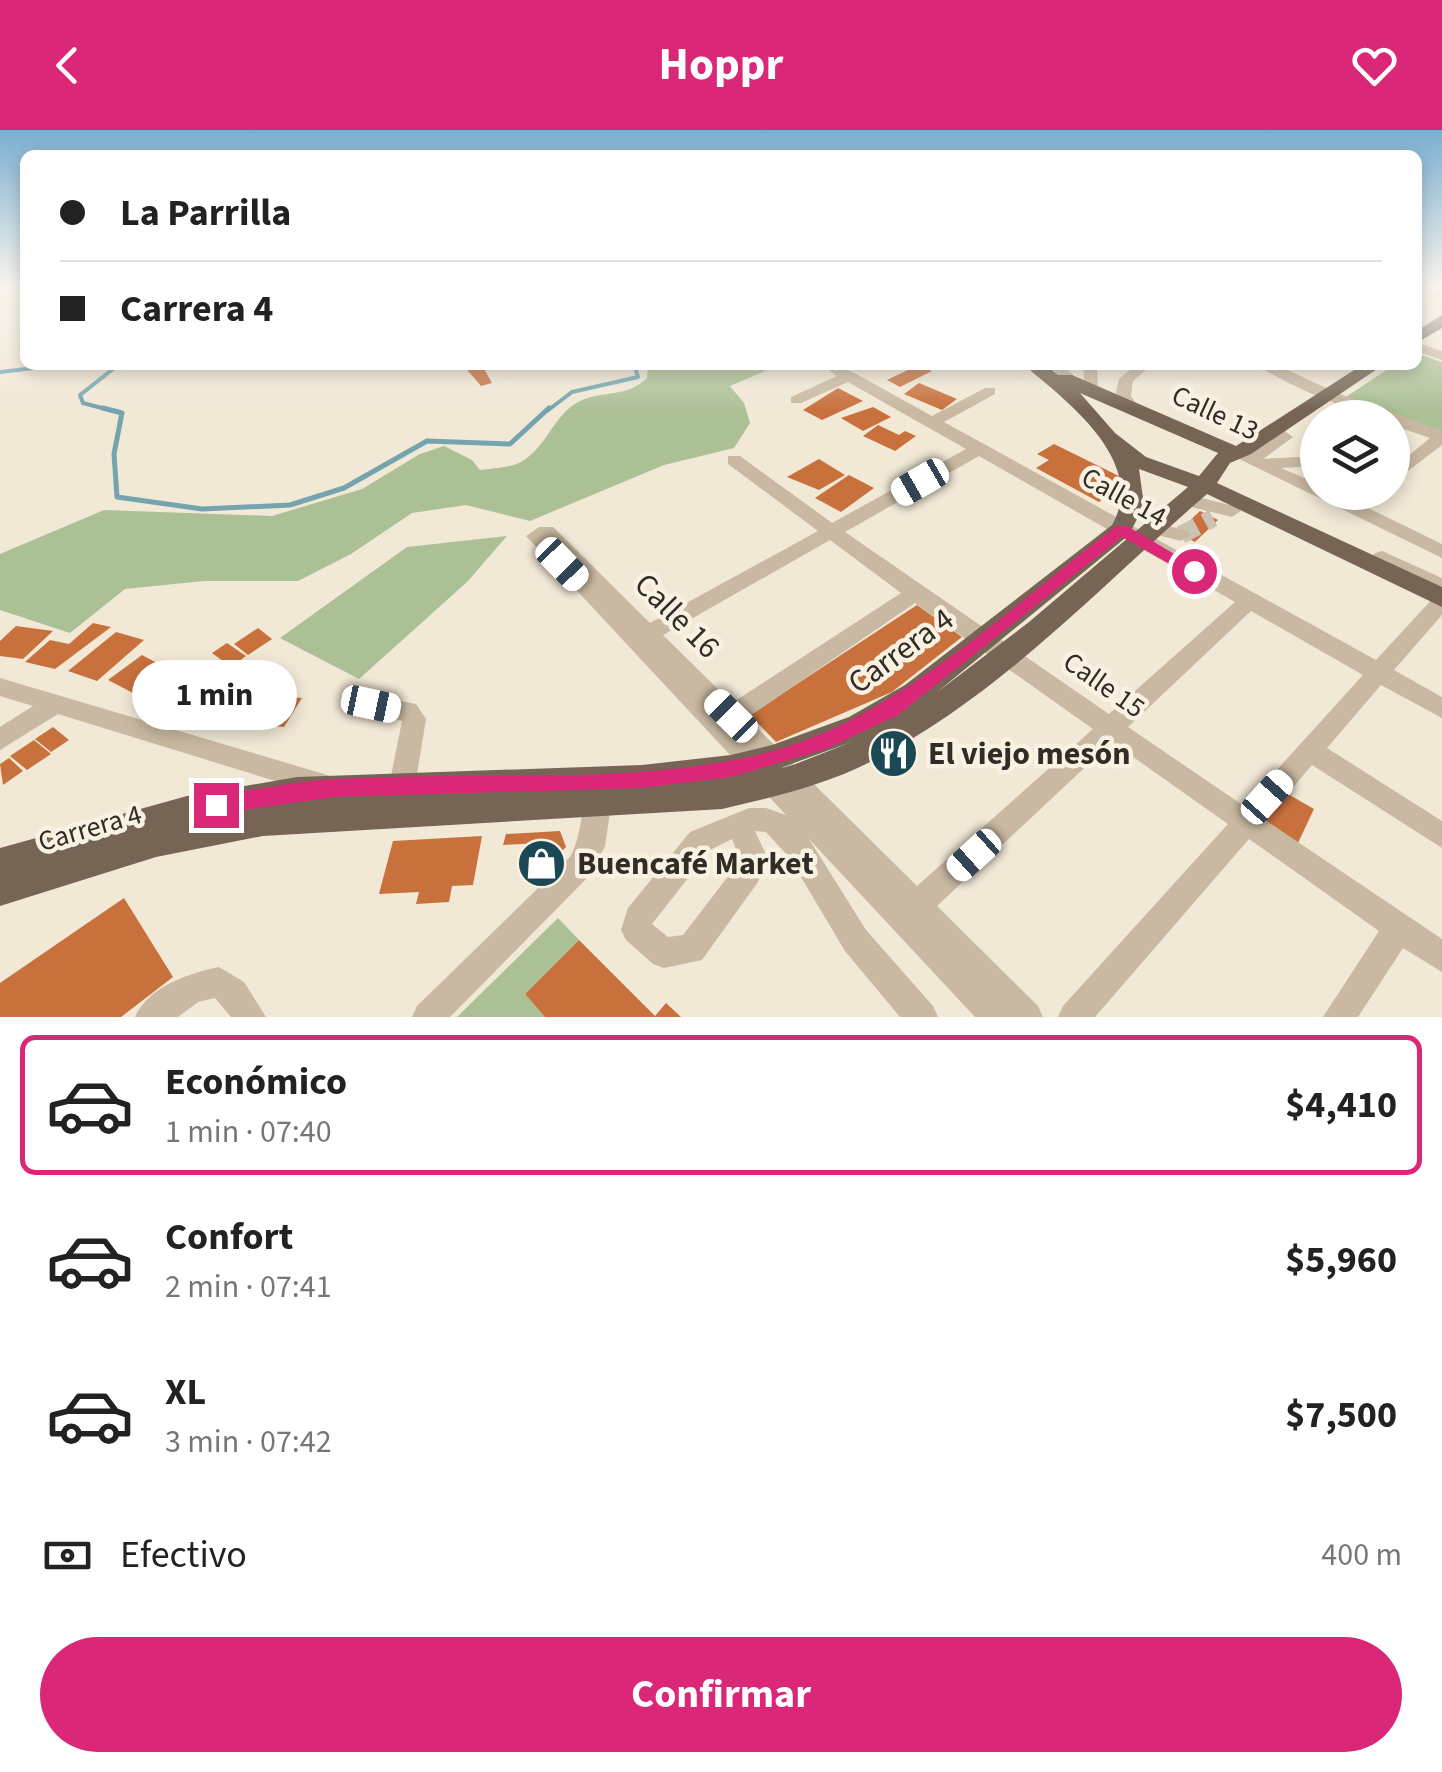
<!DOCTYPE html>
<html lang="es">
<head>
<meta charset="utf-8">
<style>
	:root { --surface:#fff; --page:#f6f6f6; --text:#222; --muted:#767676; --line:#e0e0e0; --accent:#db2777 }
	body { margin:0; font-family:"Source Sans 3",sans-serif; background:var(--page); color:var(--text); height:100vh; display:flex; flex-direction:column; font-size:38px; white-space:nowrap }
	* { box-sizing:border-box; margin:0 }
	p { font-size:32px; color:var(--muted) }
	.icon { flex:none; width:55px; height:55px; fill:none; stroke:currentColor; stroke-width:2; stroke-linecap:round; stroke-linejoin:round }
	.map { position:relative; height:887px; overflow:hidden }
	.side { display:flex; flex-direction:column; background:var(--surface); flex:1 }
	.side>* { flex:none }
	.hud { position:absolute; left:20px; top:20px; width:1402px; height:220px; border-radius:15px; box-shadow:0 5px 15px #0003; display:grid; align-content:center; height:220px; padding:0 40px; background:var(--surface) }
	.tools { position:absolute; left:1300px; top:270px; display:grid; gap:20px }
	.tools a { display:grid; place-items:center; width:110px; height:110px; border-radius:50%; background:var(--surface); box-shadow:0 5px 15px #0003; font-size:50px }
	.end { position:absolute; width:45px; height:45px; margin:-22px; border:12px solid #db2777; background:#fff; box-shadow:0 0 0 5px #fff }
	.from { border-radius:50% }
	.bubble { position:absolute; height:70px; border-radius:35px; background:var(--surface); box-shadow:0 5px 15px #0003; font-size:32px; font-weight:700; line-height:70px; text-align:center }
	.car { position:absolute; width:30px; height:60px; margin:-30px -15px; border-radius:12px; box-shadow:0 0 8px 2px #0007; background:linear-gradient(#fff 24%,#345 0 40%,#fff 0 76%,#345 0 86%,#fff 0) }
	.hud b { display:flex; align-items:center; gap:35px; height:95px; font-size:38px }
	.hud b+b { border-top:2px solid var(--line) }
	.hud i { width:25px; height:25px; background:var(--text) }
	ul { padding:18px 0 0; list-style:none }
	li { display:flex; align-items:center; gap:30px; height:140px; margin:0 20px 15px; padding:0 20px; border:5px solid transparent; border-radius:15px }
	li div { flex:1 }
	li b { display:block; font-size:38px }
	li em { font-style:normal; font-weight:700 }
	li.on { border-color:var(--accent) }
	li>.icon { width:90px; height:90px; stroke-width:1.5 }
	.pay { display:flex; align-items:center; gap:25px; height:110px; padding:0 40px; font-size:38px }
	.pay p { margin-inline-start:auto }
	.cta { display:flex; gap:20px; margin-top:auto; padding:20px 40px }
	.cta a { flex:1; height:115px; border-radius:60px; background:var(--accent); color:#fff; font-size:40px; font-weight:700; line-height:115px; text-align:center }
	header { display:flex; justify-content:space-between; align-items:center; height:130px; padding:0 40px; background:var(--accent); color:#fff; font-size:45px; font-weight:700 }
	.map>svg:first-child { display:block }
	.green { fill:#acc096 }
	.lines { fill:none; stroke-linecap:round; stroke-linejoin:round }
	.stream-far1 { stroke:#75a4ae; stroke-width:4 }
	.stream { stroke:#75a4ae; stroke-width:5 }
	.building { fill:#c8713d }
	.minor-tunnel { stroke:#cbc2b3; stroke-width:18; stroke-dasharray:18 9; stroke-linecap:butt }
	.minor { fill:#c9b9a2; fill-rule:evenodd }
	.major { fill:#766555; fill-rule:evenodd }
	.route { fill:#db2777 }
	.labels { text-anchor:middle; dominant-baseline:central; stroke-width:9; stroke-linejoin:round; paint-order:stroke }
	.street-label { font-size:28px; fill:#332b25; stroke:#f9f1e2 }
	.near-street-label { font-size:32px; fill:#332b25; stroke:#f9f1e2 }
	.near-poi-label { font-size:32px; font-weight:bold; fill:#332b25; stroke:#f9f1e2; text-anchor:start }
</style>
</head>
<body>
<header><svg class="icon" aria-label="back" viewBox="0 0 24 24"><path d="M15 5l-7 7 7 7"/></svg>Hoppr<svg class="icon" aria-label="heart" viewBox="0 0 24 24"><path d="M12 20l-8-8c-3-5 5-10 8-4 3-6 11-1 8 4z"/></svg></header>
<div class="map">
<svg width="1442" height="887" viewBox="0 0 1442 887">
	<rect width="100%" height="100%" fill="#f1e8d6"/>
	<g class="green">
		<polygon points="1418,224 1442,232 1442,304 1346,267 1394,235 1418,235"/>
		<path d="M 648,235 L 756,235 L 765,241 L 730,256 L 744,273 L 750,293 L 734,318 L 664,335 L 530,391 L 466,375 L 412,383 L 351,424 L 298,451 L 204,451 L 125,459 L 70,503 L 0,480 L 0,424 L 104,380 L 272,386 L 362,359 L 420,324 L 444,316 L 472,330 L 480,340 C 492,338 508,338 519,333 C 547,319 553,284 580,271 C 603,260 627,268 647,248 Z"/>
		<polygon points="507,406 467,452 359,549 280,508 407,417"/>
		<polygon points="558,788 579,810 525,864 545,887 457,887"/>
	</g>
	<g class="lines">
		<g class="stream-far1">
			<polyline points="111,235 113,239 80,265 83,273 113,281"/>
			<polyline points="0,242 60,235"/>
			<polyline points="547,281 572,262 638,247 634,235"/>
		</g>
		<polyline class="stream" points="103,278 122,283 114,324 117,367 202,379 290,375 344,358 427,311 510,314 549,278"/>
	</g>
	<g class="building">
		<polygon points="463,235 482,235 492,253 481,256"/>
		<polygon points="918,235 932,241 900,257 887,250"/>
		<polygon points="919,253 957,269 942,280 904,264"/>
		<polygon points="838,258 863,271 822,290 803,280"/>
		<polygon points="873,277 891,287 863,301 841,288"/>
		<polygon points="878,295 899,305 905,301 916,306 895,321 863,306"/>
		<polygon points="1054,314 1129,351 1099,372 1036,338 1049,330 1037,324"/>
		<polygon points="819,329 845,345 819,360 787,347"/>
		<polygon points="849,345 874,358 841,382 815,368"/>
		<polygon points="1200,381 1218,390 1195,412 1177,403"/>
		<polygon points="917,475 962,507 892,562 776,612 750,585"/>
		<polygon points="93,493 111,497 55,539 25,532 50,510 69,514"/>
		<polygon points="16,496 53,501 23,529 0,526 0,511"/>
		<polygon points="258,498 272,509 248,525 234,514"/>
		<polygon points="116,502 144,510 97,551 68,541"/>
		<polygon points="227,513 246,526 231,537 212,523"/>
		<polygon points="142,525 168,539 135,564 108,550"/>
		<polygon points="179,533 216,544 183,576 145,564"/>
		<polygon points="260,564 302,568 284,597 241,593"/>
		<polygon points="53,597 69,610 51,622 35,609"/>
		<polygon points="34,610 51,624 27,640 10,626"/>
		<polygon points="9,628 23,641 3,655 0,634"/>
		<polygon points="1281,660 1314,679 1297,715 1262,694"/>
		<polygon points="560,701 566,717 551,733 557,737 543,754 523,739 541,718 539,713 503,715 506,704"/>
		<polygon points="482,706 473,755 452,756 449,772 416,774 419,762 379,764 393,711"/>
		<polygon points="124,768 173,847 121,887 0,887 0,853"/>
		<polygon points="579,810 655,886 666,873 681,887 545,887 525,864"/>
	</g>
	<g class="lines">
		<polyline class="minor-tunnel" points="1181,405 1213,388"/>
		<g class="minor">
			<polygon points="1441,159 1442,167 1437,166 1435,163"/>
			<polygon points="1418,213 1442,221 1442,230 1418,222"/>
			<path d="M 822,235 L 840,235 L 932,286 L 985,258 L 995,258 L 995,264 L 944,292 L 1376,530 L 1435,466 L 1442,464 L 1442,485 L 1394,540 L 1442,567 L 1442,588 L 1381,555 L 1327,618 L 1442,691 L 1442,718 L 1312,635 L 1265,690 L 1442,809 L 1442,842 L 1403,818 L 1358,887 L 1323,887 L 1379,801 L 1249,709 L 1095,887 L 1058,887 L 1063,876 L 1228,694 L 1112,612 L 937,776 L 1038,876 L 1043,887 L 975,887 L 809,709 L 866,800 L 933,876 L 938,887 L 900,887 L 845,821 L 789,727 L 766,702 L 755,701 L 767,727 L 758,752 L 702,830 L 664,838 L 653,834 L 626,810 L 621,800 L 628,778 L 690,702 L 749,678 L 766,678 L 786,685 L 526,406 L 539,397 L 553,397 L 650,493 L 818,401 L 728,334 L 728,326 L 740,326 L 832,393 L 966,319 L 848,252 L 801,273 L 791,273 L 791,267 L 837,246 ZM 979,326 L 1235,472 L 1109,584 L 845,402 ZM 830,410 L 901,463 L 732,573 L 663,505 ZM 915,473 L 1093,599 L 917,756 L 747,588 ZM 1251,481 L 1363,545 L 1244,676 L 1128,597 ZM 732,709 L 739,727 L 736,736 L 683,805 L 668,807 L 652,794 L 710,720 Z"/>
			<polygon points="1049,235 1064,235 1078,251 1071,255 1066,254"/>
			<polygon points="1083,235 1097,235 1098,263 1093,265 1085,260"/>
			<polygon points="1136,235 1152,235 1133,251 1131,266 1137,275 1129,280 1124,278 1115,266 1119,249"/>
			<path d="M 1258,235 L 1277,235 L 1337,263 L 1442,301 L 1442,315 L 1392,353 L 1392,339 L 1430,308 L 1392,295 L 1392,288 C 1364,288 1280,253 1258,235 Z"/>
			<polygon points="1275,294 1293,307 1263,329 1318,326 1318,336 1281,338 1318,354 1318,362 1335,362 1354,371 1364,362 1384,362 1368,378 1442,414 1442,428 1225,322 1227,318 1244,315 1258,319 1275,307 1267,299"/>
			<polygon points="1185,364 1238,377 1241,381 1232,387 1179,374 1176,370 1179,366"/>
			<polygon points="1153,392 1188,401 1190,405 1181,411 1146,402 1144,398 1146,394"/>
			<polygon points="1382,421 1442,448 1442,463 1385,437 1375,442 1368,440 1365,435 1375,423"/>
			<polygon points="0,548 324,644 333,647 337,655 333,663 324,666 58,584 0,620 0,597 33,576 0,566"/>
			<polygon points="371,565 416,574 426,589 415,656 411,664 402,667 393,664 389,656 402,591 363,581 359,574 363,567"/>
			<path d="M 600,651 L 609,654 L 613,662 L 605,716 L 590,745 L 450,887 L 412,887 L 417,876 L 570,727 C 583,704 580,677 591,654 Z"/>
			<path d="M 219,837 L 244,852 L 266,887 L 231,887 L 215,868 L 198,872 L 178,887 L 135,887 C 148,857 189,843 219,837 Z"/>
		</g>
		<g class="major">
			<polygon points="1442,185 1442,198 1418,212 1418,200"/>
			<path d="M 1029,235 L 1046,235 L 1058,245 L 1072,245 L 1236,316 L 1362,235 L 1383,235 L 1251,324 L 1230,333 L 1217,353 L 1442,457 L 1442,477 L 1207,364 C 1100,456 1001,565 874,630 C 826,655 774,667 722,679 L 263,706 L 156,727 L 0,776 L 0,718 L 187,666 L 297,647 L 642,635 L 731,625 L 772,615 L 849,587 L 905,555 L 1112,395 C 1147,334 1072,275 1031,241 ZM 1080,263 L 1218,323 L 1199,346 L 1146,327 L 1115,303 ZM 1139,339 L 1188,357 L 1029,492 L 936,563 L 1129,405 L 1144,375 ZM 854,611 L 793,635 L 782,638 L 783,637 Z"/>
		</g>
	</g>
	<linearGradient id="sky" x2="0" y2="1"><stop stop-color="#7aaed1"/><stop offset="0.56" stop-color="#f9f5ed"/><stop offset="1" stop-color="#f9f5ed" stop-opacity="0"/></linearGradient>
	<rect width="1442" height="280" fill="url(#sky)"/>
	<path class="route" d="M 1116,396 L 1127,396 L 1203,441 L 1189,445 L 1122,407 L 898,585 L 826,619 L 731,647 L 642,658 L 334,667 L 216,684 L 206,675 L 216,665 C 256,660 297,651 337,649 C 486,639 689,663 826,602 C 932,554 1024,467 1116,396 Z"/>
	<defs>
		<symbol id="restaurant-disc" viewBox="-11 -11 22 22"><circle r="9.5" fill="#1a4955" stroke="#f9f1e2"/><path d="M-5-6h1v4h1v-4h1v4h1v-4h1v5L-1.5 .5V6h-2V.5L-5-1ZM5-6V6H3V1.5H1.5Q1.5-4 5-6Z" fill="#fff"/></symbol>
		<symbol id="shop-disc" viewBox="-11 -11 22 22"><circle r="9.5" fill="#1a4955" stroke="#f9f1e2"/><path d="M-5-2.5h2.3a2.7 3.5 0 0 1 5.4 0H5L5.5 6h-11ZM-1.5-2.5h3a1.5 2.3 0 0 0-3 0Z" fill="#fff"/></symbol>
	</defs>
	<g fill-rule="evenodd">
		<use href="#restaurant-disc" x="866" y="596" width="55" height="55"/>
		<use href="#shop-disc" x="514" y="706" width="55" height="55"/>
	</g>
	<g class="labels">
		<g class="street-label">
			<text transform="translate(1215 283) rotate(25)">Calle 13</text>
			<text transform="translate(1124 367) rotate(29)">Calle 14</text>
			<text transform="translate(1104 555) rotate(35)">Calle 15</text>
			<text transform="translate(90 698) rotate(-16)">Carrera 4</text>
		</g>
		<g class="near-street-label">
			<text transform="translate(677 486) rotate(45)">Calle 16</text>
			<text transform="translate(901 521) rotate(-36)">Carrera 4</text>
		</g>
		<g class="near-poi-label">
			<text x="928" y="624">El viejo mesón</text>
			<text x="577" y="734">Buencafé Market</text>
		</g>
	</g>
</svg>
<div class="tools">
<a><svg class="icon" aria-label="layers" viewBox="0 0 24 24"><path d="M12 4l9 5-9 5-9-5zM3 14l9 5 9-5"/></svg></a>
</div>
<i class="end from" style="left:1194px;top:441px"></i>
<i class="end" style="left:216px;top:675px"></i>
<div class="bubble" style="left:132px;top:530px;width:165px">1 min</div>
<i class="car" style="left:920px;top:352px;rotate:240deg"></i>
<i class="car" style="left:562px;top:434px;rotate:136deg"></i>
<i class="car" style="left:371px;top:574px;rotate:102deg"></i>
<i class="car" style="left:731px;top:586px;rotate:315deg"></i>
<i class="car" style="left:1267px;top:667px;rotate:42deg"></i>
<i class="car" style="left:974px;top:725px;rotate:228deg"></i>
<div class="hud">
<b><i class="from"></i>La Parrilla</b>
<b><i></i>Carrera 4</b>
</div>
</div>
<section class="side">
<ul>
<li class="on"><svg class="icon" aria-label="car" viewBox="0 0 24 24"><path d="M5 17H2v-5l4-1 3-4h7l3 4 3 1v5h-3M9 17h6M6 11h13"/><circle cx="7" cy="17" r="2"/><circle cx="17" cy="17" r="2"/></svg><div><b>Económico</b><p>1 min · 07:40</p></div><em>$4,410</em></li>
<li><svg class="icon" aria-label="car" viewBox="0 0 24 24"><path d="M5 17H2v-5l4-1 3-4h7l3 4 3 1v5h-3M9 17h6M6 11h13"/><circle cx="7" cy="17" r="2"/><circle cx="17" cy="17" r="2"/></svg><div><b>Confort</b><p>2 min · 07:41</p></div><em>$5,960</em></li>
<li><svg class="icon" aria-label="car" viewBox="0 0 24 24"><path d="M5 17H2v-5l4-1 3-4h7l3 4 3 1v5h-3M9 17h6M6 11h13"/><circle cx="7" cy="17" r="2"/><circle cx="17" cy="17" r="2"/></svg><div><b>XL</b><p>3 min · 07:42</p></div><em>$7,500</em></li>
</ul>
<div class="pay"><svg class="icon" aria-label="cash" viewBox="0 0 24 24"><path d="M3 7h18v10H3z"/><circle cx="12" cy="12" r="2"/></svg>Efectivo<p>400 m</p></div>
<div class="cta"><a>Confirmar</a></div>
</section>
</body>
</html>
